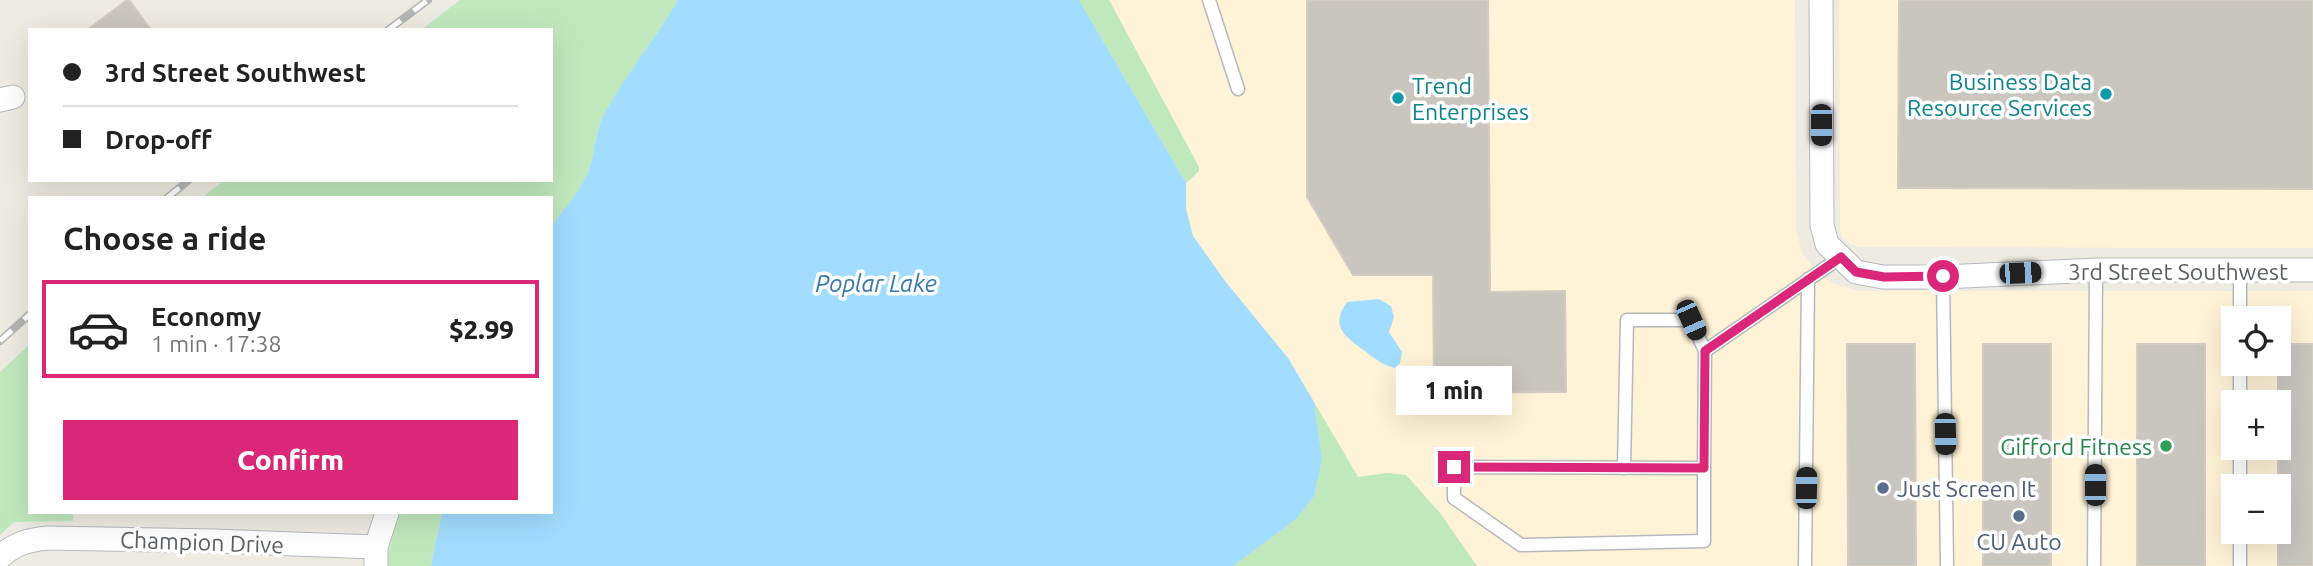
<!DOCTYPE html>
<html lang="en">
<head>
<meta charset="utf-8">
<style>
	:root { --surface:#fff; --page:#f6f6f6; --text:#222; --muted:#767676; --line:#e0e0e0; --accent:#db2777 }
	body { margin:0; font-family:Ubuntu,sans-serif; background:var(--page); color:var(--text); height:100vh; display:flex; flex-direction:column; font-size:26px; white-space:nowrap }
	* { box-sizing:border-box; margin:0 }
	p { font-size:23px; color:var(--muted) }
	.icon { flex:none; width:38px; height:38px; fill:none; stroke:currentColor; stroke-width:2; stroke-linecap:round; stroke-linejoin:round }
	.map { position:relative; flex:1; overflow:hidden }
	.panel { position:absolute; left:28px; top:196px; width:525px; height:318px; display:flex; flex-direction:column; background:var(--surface); border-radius:0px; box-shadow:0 7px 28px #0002 }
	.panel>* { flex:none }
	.hud { position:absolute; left:28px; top:28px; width:525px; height:154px; border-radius:0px; box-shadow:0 7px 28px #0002; display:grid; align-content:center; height:154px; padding:0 35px; background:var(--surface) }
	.tools { position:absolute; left:2221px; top:306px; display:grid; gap:14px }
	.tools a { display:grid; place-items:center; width:70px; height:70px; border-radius:0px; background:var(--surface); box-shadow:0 7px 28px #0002; font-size:35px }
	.end { position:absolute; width:32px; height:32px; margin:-16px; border:9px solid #db2777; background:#fff; box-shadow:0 0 0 4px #fff }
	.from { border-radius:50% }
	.bubble { position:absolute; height:49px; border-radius:0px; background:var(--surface); box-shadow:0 7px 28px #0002; font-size:23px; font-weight:800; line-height:49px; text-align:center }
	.car { position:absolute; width:21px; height:42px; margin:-21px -10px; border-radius:9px; box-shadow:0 0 5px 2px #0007; background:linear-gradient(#222 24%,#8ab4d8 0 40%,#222 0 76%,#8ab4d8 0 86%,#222 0) }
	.hud b { display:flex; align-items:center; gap:24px; height:66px; font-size:26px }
	.hud b+b { border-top:2px solid var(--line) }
	.hud i { width:18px; height:18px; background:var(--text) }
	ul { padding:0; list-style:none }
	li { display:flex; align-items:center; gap:21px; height:98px; margin:0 14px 10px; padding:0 21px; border:4px solid var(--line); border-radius:0px }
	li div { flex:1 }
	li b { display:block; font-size:26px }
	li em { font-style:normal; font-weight:800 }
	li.selected { border-color:var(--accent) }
	li>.icon { width:63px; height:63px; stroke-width:1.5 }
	h2 { padding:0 35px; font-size:32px; line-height:84px }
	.cta { display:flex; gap:14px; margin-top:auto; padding:14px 35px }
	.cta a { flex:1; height:80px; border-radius:0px; background:var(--accent); color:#fff; font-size:28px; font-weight:800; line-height:80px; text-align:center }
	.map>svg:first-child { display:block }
	.commercial { fill:#fff3d7; fill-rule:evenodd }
	.green { fill:#c0e8bd }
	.water { fill:#a2dcff }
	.building { fill:#c9c5bf; stroke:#d3ccc0; stroke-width:2 }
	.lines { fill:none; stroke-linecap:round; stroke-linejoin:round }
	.service-casing { stroke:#b5b9be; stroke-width:15 }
	.minor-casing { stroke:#b5b9be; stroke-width:25 }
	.service { stroke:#fff; stroke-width:12 }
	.minor { stroke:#fff; stroke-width:23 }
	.rail-casing { stroke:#b4b5b5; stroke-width:8 }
	.rail { stroke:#fff; stroke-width:5; stroke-dasharray:16; stroke-linecap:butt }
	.route { stroke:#db2777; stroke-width:9 }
	.culture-dot { fill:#0f9aa8; stroke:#fff; stroke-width:2.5 }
	.leisure-dot { fill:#2e9e5b; stroke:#fff; stroke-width:2.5 }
	.service-dot { fill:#5c6f8a; stroke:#fff; stroke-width:2.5 }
	.labels { text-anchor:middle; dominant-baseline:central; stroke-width:7; stroke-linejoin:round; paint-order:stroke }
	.culture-label { font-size:23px; fill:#0d838f; stroke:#fff; text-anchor:end }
	.street-label { font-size:23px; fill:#5b5f64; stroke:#fff }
	.leisure-label { font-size:23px; fill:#27864d; stroke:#fff; text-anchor:end }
	.service-label { font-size:23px; fill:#4e5e75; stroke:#fff; text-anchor:start }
	.water-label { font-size:24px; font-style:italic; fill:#3678ae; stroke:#fff }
</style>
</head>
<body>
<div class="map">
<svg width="2313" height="566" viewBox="0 0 2313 566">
	<rect width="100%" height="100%" fill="#eeebe2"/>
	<g class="commercial">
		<path d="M 1109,0 L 1795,0 L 1796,229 L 1802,253 L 1816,271 L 1834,284 L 1859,291 L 2313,291 L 2313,566 L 1477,566 L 1440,513 L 1406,475 L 1387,473 L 1358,477 L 1288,358 L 1225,281 L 1193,236 L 1186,209 L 1186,183 L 1195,177 L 1199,167 ZM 2233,318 L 2278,318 L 2278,364 L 2233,364 ZM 2233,402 L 2278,402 L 2278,448 L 2233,448 ZM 2233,486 L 2278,486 L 2278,532 L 2233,532 Z"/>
		<polygon points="1839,0 2313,0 2313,248 1858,247 1850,244 1842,236 1840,229"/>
	</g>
	<g class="green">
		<path d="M 460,0 L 678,0 C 655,40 626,74 604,114 C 596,130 595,150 590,167 C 582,190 567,207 551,225 L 551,198 L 202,198 L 224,180 L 551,180 L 551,30 L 421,30 Z"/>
		<polygon points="1079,0 1109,0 1199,167 1199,171 1186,183"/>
		<polygon points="30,344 30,513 73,513 73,521 14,522 0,535 0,372"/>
		<polygon points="1314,402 1358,477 1387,473 1406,475 1440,513 1477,566 1233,566 1296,519 1322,458"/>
		<polygon points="399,513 442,513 431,566 388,566 388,553"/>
	</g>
	<g class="water">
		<path d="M 678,0 L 1079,0 L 1186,183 L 1186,209 L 1193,236 L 1225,281 L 1288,358 L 1314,402 L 1322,458 L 1314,496 L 1296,519 L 1233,566 L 431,566 L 442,513 L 551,513 L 551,225 C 567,206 582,190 590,167 C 595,150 596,130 604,114 C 626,74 655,40 678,0 Z"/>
		<path d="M 1379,299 L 1391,306 L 1394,317 L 1389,332 L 1402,352 L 1400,363 L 1395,368 C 1383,365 1375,359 1365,351 C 1346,337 1329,327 1347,302 Z"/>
	</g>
	<g class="building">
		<polygon points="127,0 129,0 151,30 87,30"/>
		<polygon points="1307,0 1488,0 1490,292 1565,291 1566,392 1434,393 1433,275 1353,275 1307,197"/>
		<polygon points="1899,0 2313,0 2313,189 1898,188"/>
		<polygon points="1847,344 1915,344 1916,566 1848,566"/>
		<rect x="1983" y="344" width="68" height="222"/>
		<rect x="2137" y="344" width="68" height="222"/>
		<rect x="2278" y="344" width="35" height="222"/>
	</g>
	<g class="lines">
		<defs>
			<g id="service">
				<polyline points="1209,0 1238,89"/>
				<polyline points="2240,270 2240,318"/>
				<polyline points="1943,277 1947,566"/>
				<polyline points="1705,351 1841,257"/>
				<polyline points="2240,364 2240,402"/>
				<polyline points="2240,448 2240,486"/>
				<polygon points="1454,467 1704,468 1704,541 1521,545 1454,498"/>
				<polyline points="1624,468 1627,320 1691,320 1705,351 1704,468"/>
				<polyline points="2240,532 2240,566"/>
				<polyline points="1805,566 1808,279"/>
				<polyline points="2094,566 2096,270"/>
			</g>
			<g id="minor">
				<polyline points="1821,0 1822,225 1827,244 1856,272 1883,277 1943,277 2096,270 2313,270"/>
				<polyline points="0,100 13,97"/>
				<path d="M 0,557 C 14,544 28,540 47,538 L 214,541 L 376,547"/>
				<polyline points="376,566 376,547 387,513"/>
			</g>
		</defs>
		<use href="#service" class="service-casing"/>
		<use href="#minor" class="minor-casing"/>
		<use href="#service" class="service"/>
		<use href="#minor" class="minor"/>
		<defs>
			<g id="rail">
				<polyline points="388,30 428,0"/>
				<polyline points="167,198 189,180"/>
				<polyline points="0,341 30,314"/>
			</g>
		</defs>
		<use href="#rail" class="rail-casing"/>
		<use href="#rail" class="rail"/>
	</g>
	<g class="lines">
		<polyline class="route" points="1454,467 1704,468 1705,351 1841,257 1856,272 1884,277 1943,276"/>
	</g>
	<g class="culture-dot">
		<circle cx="2106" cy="94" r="7"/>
		<circle cx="1398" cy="98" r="7"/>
	</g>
	<circle class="leisure-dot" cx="2166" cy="446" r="7"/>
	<g class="service-dot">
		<circle cx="1883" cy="488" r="7"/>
		<circle cx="2019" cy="516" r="7"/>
	</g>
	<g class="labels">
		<g class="culture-label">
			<text x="2092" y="81">Business Data<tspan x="2092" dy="26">Resource Services</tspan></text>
			<text x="1412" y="85" text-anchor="start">Trend<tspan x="1412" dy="26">Enterprises</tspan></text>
		</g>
		<g class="street-label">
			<text x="2178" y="271">3rd Street Southwest</text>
			<text transform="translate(202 542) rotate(2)">Champion Drive</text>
		</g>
		<g class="leisure-label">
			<text x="2152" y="446">Gifford Fitness</text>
		</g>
		<g class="service-label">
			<text x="1897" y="488">Just Screen It</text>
			<text x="2019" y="541" text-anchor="middle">CU Auto</text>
		</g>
		<g class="water-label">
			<text x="876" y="283">Poplar Lake</text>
		</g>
	</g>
</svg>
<div class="tools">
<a><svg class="icon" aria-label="locate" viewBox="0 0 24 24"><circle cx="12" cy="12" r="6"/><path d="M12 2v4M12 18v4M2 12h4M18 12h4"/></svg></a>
<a>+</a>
<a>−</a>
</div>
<i class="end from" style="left:1943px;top:276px"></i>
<i class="end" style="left:1454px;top:467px"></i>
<div class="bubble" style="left:1396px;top:366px;width:116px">1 min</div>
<i class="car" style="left:1821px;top:125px;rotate:180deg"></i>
<i class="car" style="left:2020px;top:273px;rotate:88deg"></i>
<i class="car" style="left:1691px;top:320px;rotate:156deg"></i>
<i class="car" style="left:1945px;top:434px;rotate:179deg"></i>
<i class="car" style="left:2095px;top:485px;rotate:0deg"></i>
<i class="car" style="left:1806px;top:488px;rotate:1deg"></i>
<div class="hud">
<b><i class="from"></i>3rd Street Southwest</b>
<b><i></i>Drop-off</b>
</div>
<section class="panel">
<h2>Choose a ride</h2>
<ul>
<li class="selected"><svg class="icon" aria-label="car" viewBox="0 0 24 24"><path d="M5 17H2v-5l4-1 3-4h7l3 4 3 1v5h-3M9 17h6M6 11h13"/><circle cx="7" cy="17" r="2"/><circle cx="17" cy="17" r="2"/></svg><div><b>Economy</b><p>1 min · 17:38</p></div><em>$2.99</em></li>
</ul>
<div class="cta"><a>Confirm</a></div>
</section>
</div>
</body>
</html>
